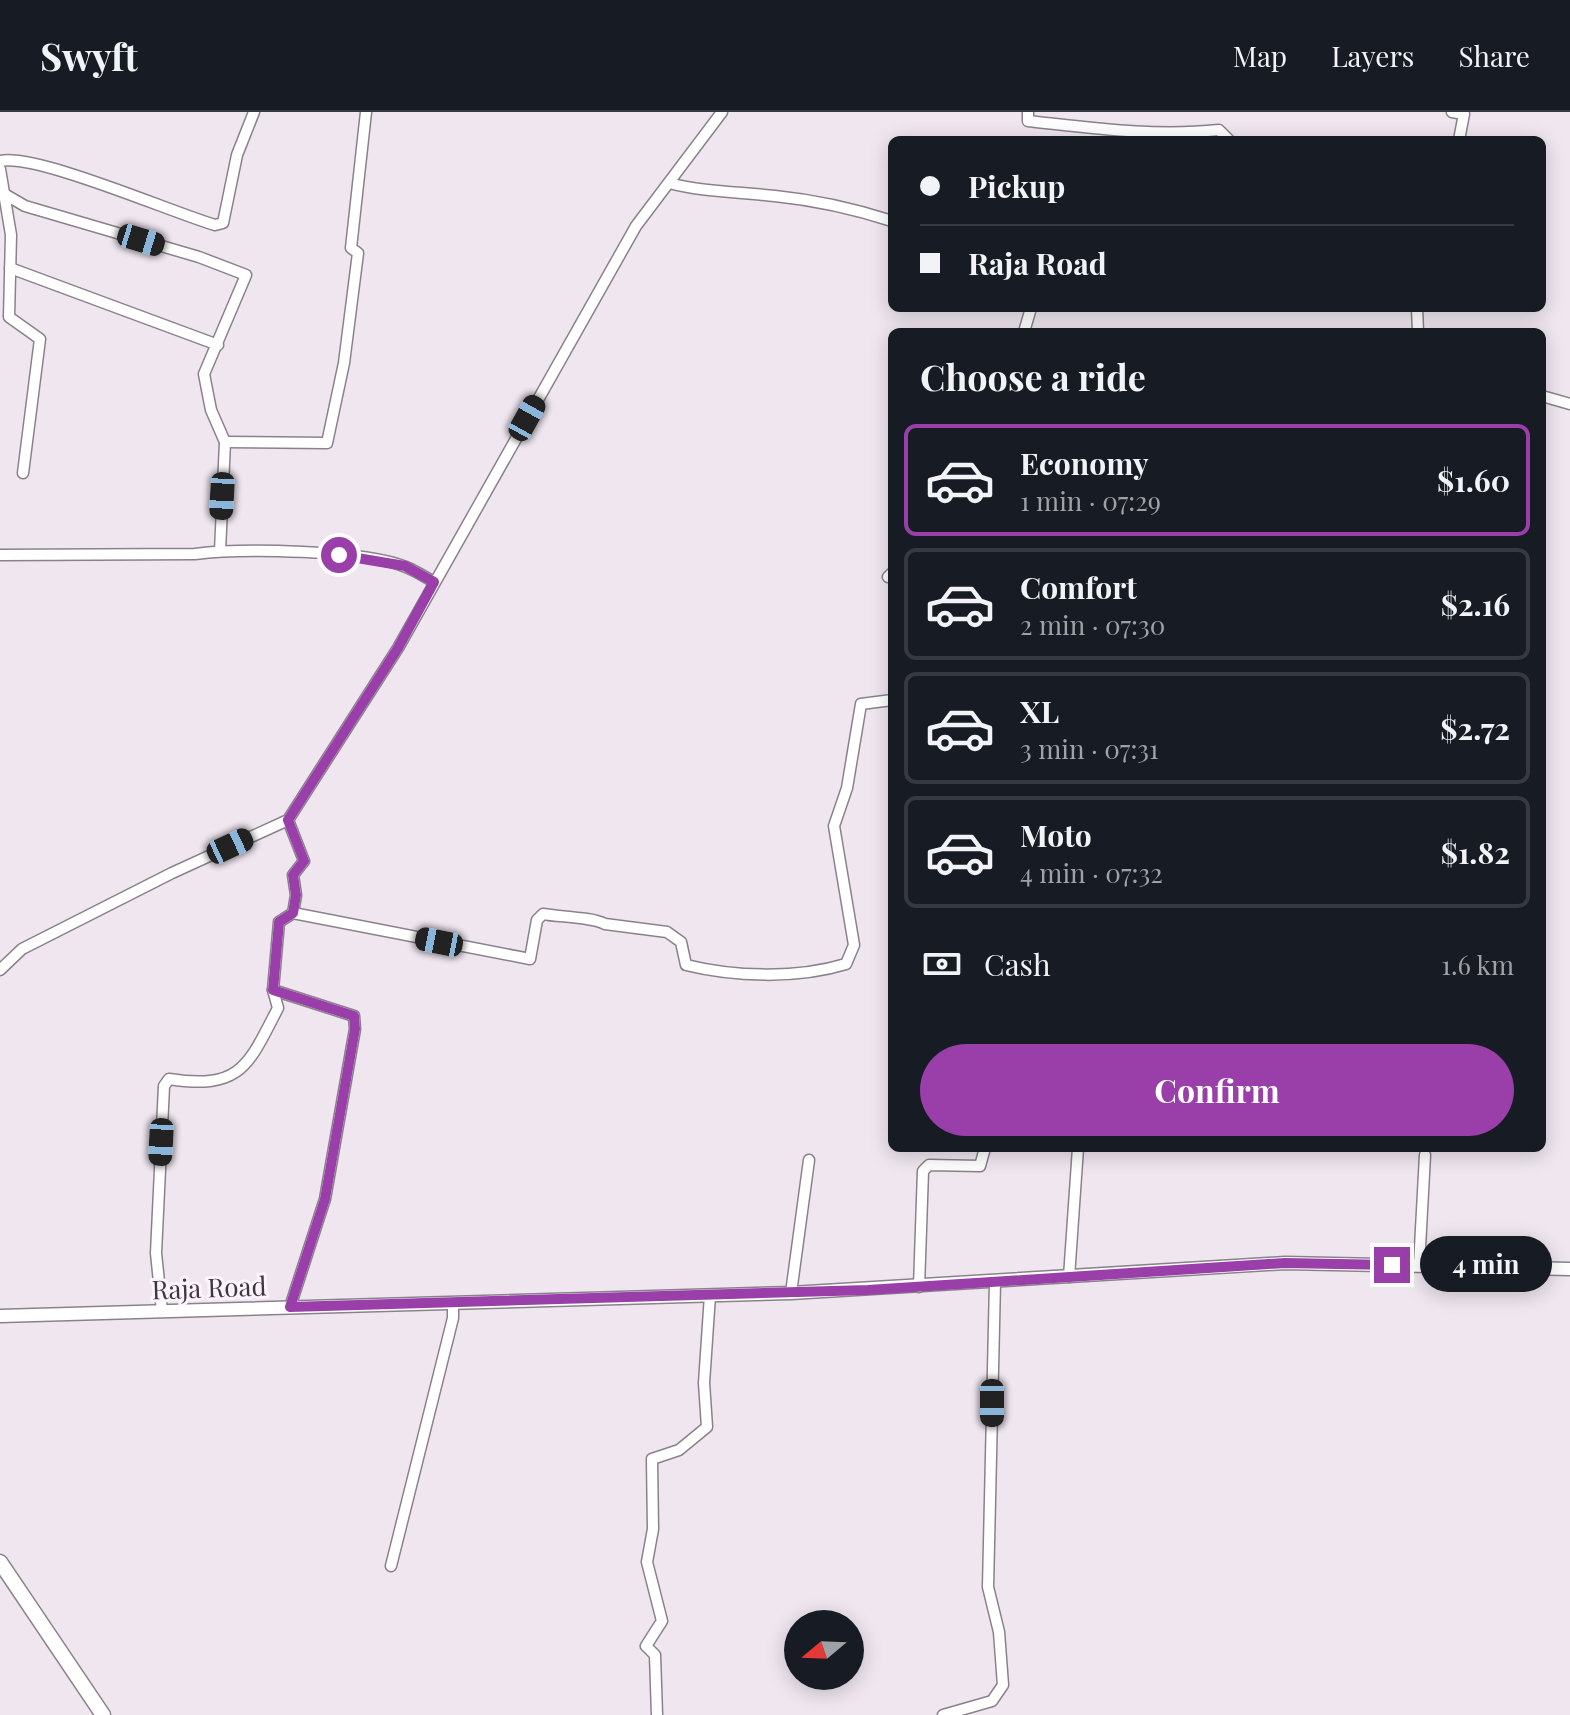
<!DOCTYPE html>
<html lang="en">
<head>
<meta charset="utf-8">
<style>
	:root { --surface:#171b24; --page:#242831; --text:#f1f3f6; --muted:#9ea1a6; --line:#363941; --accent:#9a3fa9 }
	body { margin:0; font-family:"Playfair Display",serif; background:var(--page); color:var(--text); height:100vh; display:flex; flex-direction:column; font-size:30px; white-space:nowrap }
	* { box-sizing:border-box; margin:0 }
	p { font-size:26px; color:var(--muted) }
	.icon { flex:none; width:44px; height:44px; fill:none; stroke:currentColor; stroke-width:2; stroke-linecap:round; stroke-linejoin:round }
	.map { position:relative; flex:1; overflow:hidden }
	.details { position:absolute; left:888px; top:216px; width:658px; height:824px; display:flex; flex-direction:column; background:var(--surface); border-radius:12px; box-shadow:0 4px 20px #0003 }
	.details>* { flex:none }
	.top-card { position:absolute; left:888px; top:24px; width:658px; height:176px; border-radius:12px; box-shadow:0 4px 20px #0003; display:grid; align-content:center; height:176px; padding:0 32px; background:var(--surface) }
	.needle { width:52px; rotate:251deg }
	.fabs { position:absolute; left:784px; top:1498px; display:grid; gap:16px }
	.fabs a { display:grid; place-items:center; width:80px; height:80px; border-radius:50%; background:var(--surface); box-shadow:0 4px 20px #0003; font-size:40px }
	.end { position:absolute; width:36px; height:36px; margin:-18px; border:10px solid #9a3fa9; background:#fff; box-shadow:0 0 0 4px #fff }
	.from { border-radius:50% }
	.bubble { position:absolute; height:56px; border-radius:28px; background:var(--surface); box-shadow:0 4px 20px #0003; font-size:26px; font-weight:700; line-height:56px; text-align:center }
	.car { position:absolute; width:24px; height:48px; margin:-24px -12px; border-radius:10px; box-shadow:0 0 6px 2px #0007; background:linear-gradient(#222 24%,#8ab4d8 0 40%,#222 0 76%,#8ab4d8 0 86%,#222 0) }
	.top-card b { display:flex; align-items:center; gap:28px; height:76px; font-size:30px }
	.top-card b+b { border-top:2px solid var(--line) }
	.top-card i { width:20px; height:20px; background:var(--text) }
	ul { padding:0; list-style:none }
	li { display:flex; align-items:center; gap:24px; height:112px; margin:0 16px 12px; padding:0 16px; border:4px solid var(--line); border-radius:12px }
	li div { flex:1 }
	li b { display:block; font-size:30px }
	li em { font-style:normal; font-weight:700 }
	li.active { border-color:var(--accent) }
	li>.icon { width:72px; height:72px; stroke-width:1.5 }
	h2 { padding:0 32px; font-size:36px; line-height:96px }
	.pay { display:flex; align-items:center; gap:20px; height:88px; padding:0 32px; font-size:30px }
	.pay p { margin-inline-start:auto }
	.cta { display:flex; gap:16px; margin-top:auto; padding:16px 32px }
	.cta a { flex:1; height:92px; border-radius:48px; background:var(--accent); color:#fff; font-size:32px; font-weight:700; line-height:92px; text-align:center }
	header { display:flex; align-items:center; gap:48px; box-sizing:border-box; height:112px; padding:0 40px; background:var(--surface); border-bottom:2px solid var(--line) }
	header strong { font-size:38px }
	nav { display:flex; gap:44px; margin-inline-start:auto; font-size:28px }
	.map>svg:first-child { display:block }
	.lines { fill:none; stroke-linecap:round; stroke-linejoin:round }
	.minor-casing { stroke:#8a828b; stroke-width:13 }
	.tertiary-casing { stroke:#8a828b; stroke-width:15 }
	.secondary-casing { stroke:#8a828b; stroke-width:17 }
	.minor { stroke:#fff; stroke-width:10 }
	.tertiary { stroke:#fff; stroke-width:12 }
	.secondary { stroke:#fff; stroke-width:14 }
	.route { stroke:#9a3fa9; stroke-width:10 }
	.labels { text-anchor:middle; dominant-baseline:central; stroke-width:6; stroke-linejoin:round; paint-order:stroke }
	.street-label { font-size:26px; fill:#3c383c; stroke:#fcf3fe }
</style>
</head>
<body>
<header>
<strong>Swyft</strong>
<nav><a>Map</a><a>Layers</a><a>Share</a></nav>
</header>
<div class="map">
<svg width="1570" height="1603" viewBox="0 0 1570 1603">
	<rect width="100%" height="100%" fill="#efe6f0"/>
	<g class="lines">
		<defs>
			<g id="minor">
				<path d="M 1028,0 L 1028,9 C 1093,16 1154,25 1219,18 L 1229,28"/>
				<polyline points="1452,0 1464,2 1459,28"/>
				<path d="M 0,49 C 36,41 171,100 215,113 L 223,111 L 237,43 L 254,0"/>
				<polyline points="0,57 11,123 9,205 40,227 23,361"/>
				<path d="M 669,71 C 703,80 740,80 775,84 C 814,88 855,97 892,109"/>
				<polyline points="6,83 25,94 199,145 246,163 204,262 211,298 225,330 220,439"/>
				<polyline points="10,156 218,233"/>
				<polyline points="1417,196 1418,220"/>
				<polyline points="1024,220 1031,196"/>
				<polyline points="1542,284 1570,292"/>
				<polyline points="225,330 327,331 344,251 358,141 351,136 366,0"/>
				<path d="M 0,443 L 195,442 C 241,436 365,438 406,455 C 416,459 425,465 434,470"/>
				<polyline points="888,465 892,461"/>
				<path d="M 293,801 L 530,847 L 537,808 L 543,802 C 560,805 592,805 605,812 L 667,820 L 681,830 L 686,853 C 735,865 797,867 846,852 L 854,833 L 834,714 L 847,676 L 861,592 L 892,588"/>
				<polyline points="0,858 22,837 172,761 288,708 398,536 636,114 722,0"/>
				<polyline points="273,878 354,904 355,917 325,1087 290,1195"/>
				<polyline points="1419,1154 1425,1043"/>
				<polyline points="1069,1165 1078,1036"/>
				<polyline points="919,1175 923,1059 929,1053 980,1054 985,1036"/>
				<polyline points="791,1181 809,1048"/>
				<path d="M 162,1199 L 156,1141 L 164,974 L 169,967 C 241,978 248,954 278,896 L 273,878 L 279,810 L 293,801 L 296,783 L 293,763 L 304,749 L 288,708"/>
				<polyline points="391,1454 453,1206 453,1192"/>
				<polyline points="657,1603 655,1543 646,1534 662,1509 647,1450 653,1417 652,1347 679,1338 707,1315 704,1271 710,1183"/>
				<polyline points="943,1603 992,1589 1003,1573 999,1520 988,1475 995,1170"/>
			</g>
			<polyline id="tertiary" points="0,1204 791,1181 1285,1151 1570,1157"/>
			<polyline id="secondary" points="0,1450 103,1603"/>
		</defs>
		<use href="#minor" class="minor-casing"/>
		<use href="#tertiary" class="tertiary-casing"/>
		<use href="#secondary" class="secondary-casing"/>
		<use href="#minor" class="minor"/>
		<use href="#tertiary" class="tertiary"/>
		<use href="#secondary" class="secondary"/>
	</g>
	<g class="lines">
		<polyline class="route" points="339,443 405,454 434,470 398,536 288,708 304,749 293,763 296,783 293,801 279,810 273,878 354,904 355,917 325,1087 290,1195 868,1178 1285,1151 1392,1153"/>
	</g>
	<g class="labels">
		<g class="street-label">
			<text transform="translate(209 1175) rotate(-2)">Raja Road</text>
		</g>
	</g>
</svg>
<div class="fabs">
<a><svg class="needle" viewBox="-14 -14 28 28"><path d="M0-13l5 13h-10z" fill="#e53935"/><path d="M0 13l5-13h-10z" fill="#9ea1a6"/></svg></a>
</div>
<i class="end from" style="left:339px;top:443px"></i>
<i class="end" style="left:1392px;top:1153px"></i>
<div class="bubble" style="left:1420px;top:1124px;width:132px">4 min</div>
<i class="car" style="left:141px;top:128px;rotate:107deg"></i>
<i class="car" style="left:527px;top:306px;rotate:29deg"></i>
<i class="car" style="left:222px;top:384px;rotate:183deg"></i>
<i class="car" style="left:230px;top:734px;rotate:65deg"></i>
<i class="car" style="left:439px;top:830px;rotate:281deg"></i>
<i class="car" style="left:161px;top:1030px;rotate:183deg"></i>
<i class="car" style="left:992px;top:1291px;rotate:180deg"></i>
<div class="top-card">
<b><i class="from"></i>Pickup</b>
<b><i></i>Raja Road</b>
</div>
<section class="details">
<h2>Choose a ride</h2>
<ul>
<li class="active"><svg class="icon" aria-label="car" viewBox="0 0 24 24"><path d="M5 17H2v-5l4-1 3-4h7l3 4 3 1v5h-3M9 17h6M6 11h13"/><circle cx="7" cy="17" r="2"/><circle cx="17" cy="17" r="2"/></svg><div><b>Economy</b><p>1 min · 07:29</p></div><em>$1.60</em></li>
<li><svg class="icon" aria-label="car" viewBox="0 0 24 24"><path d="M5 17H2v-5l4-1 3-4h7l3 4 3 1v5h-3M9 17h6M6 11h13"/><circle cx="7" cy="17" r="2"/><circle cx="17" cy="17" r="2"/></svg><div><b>Comfort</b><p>2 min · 07:30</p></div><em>$2.16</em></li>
<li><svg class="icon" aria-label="car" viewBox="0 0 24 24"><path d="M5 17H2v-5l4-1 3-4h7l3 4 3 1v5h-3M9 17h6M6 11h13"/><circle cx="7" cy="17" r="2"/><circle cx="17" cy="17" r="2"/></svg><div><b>XL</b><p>3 min · 07:31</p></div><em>$2.72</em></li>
<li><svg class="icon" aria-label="car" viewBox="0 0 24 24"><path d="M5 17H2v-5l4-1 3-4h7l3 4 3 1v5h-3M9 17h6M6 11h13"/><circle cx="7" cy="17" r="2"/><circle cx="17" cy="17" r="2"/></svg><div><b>Moto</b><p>4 min · 07:32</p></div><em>$1.82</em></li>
</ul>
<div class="pay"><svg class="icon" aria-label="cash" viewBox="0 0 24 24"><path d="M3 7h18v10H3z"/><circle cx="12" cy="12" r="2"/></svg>Cash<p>1.6 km</p></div>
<div class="cta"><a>Confirm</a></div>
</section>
</div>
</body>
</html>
